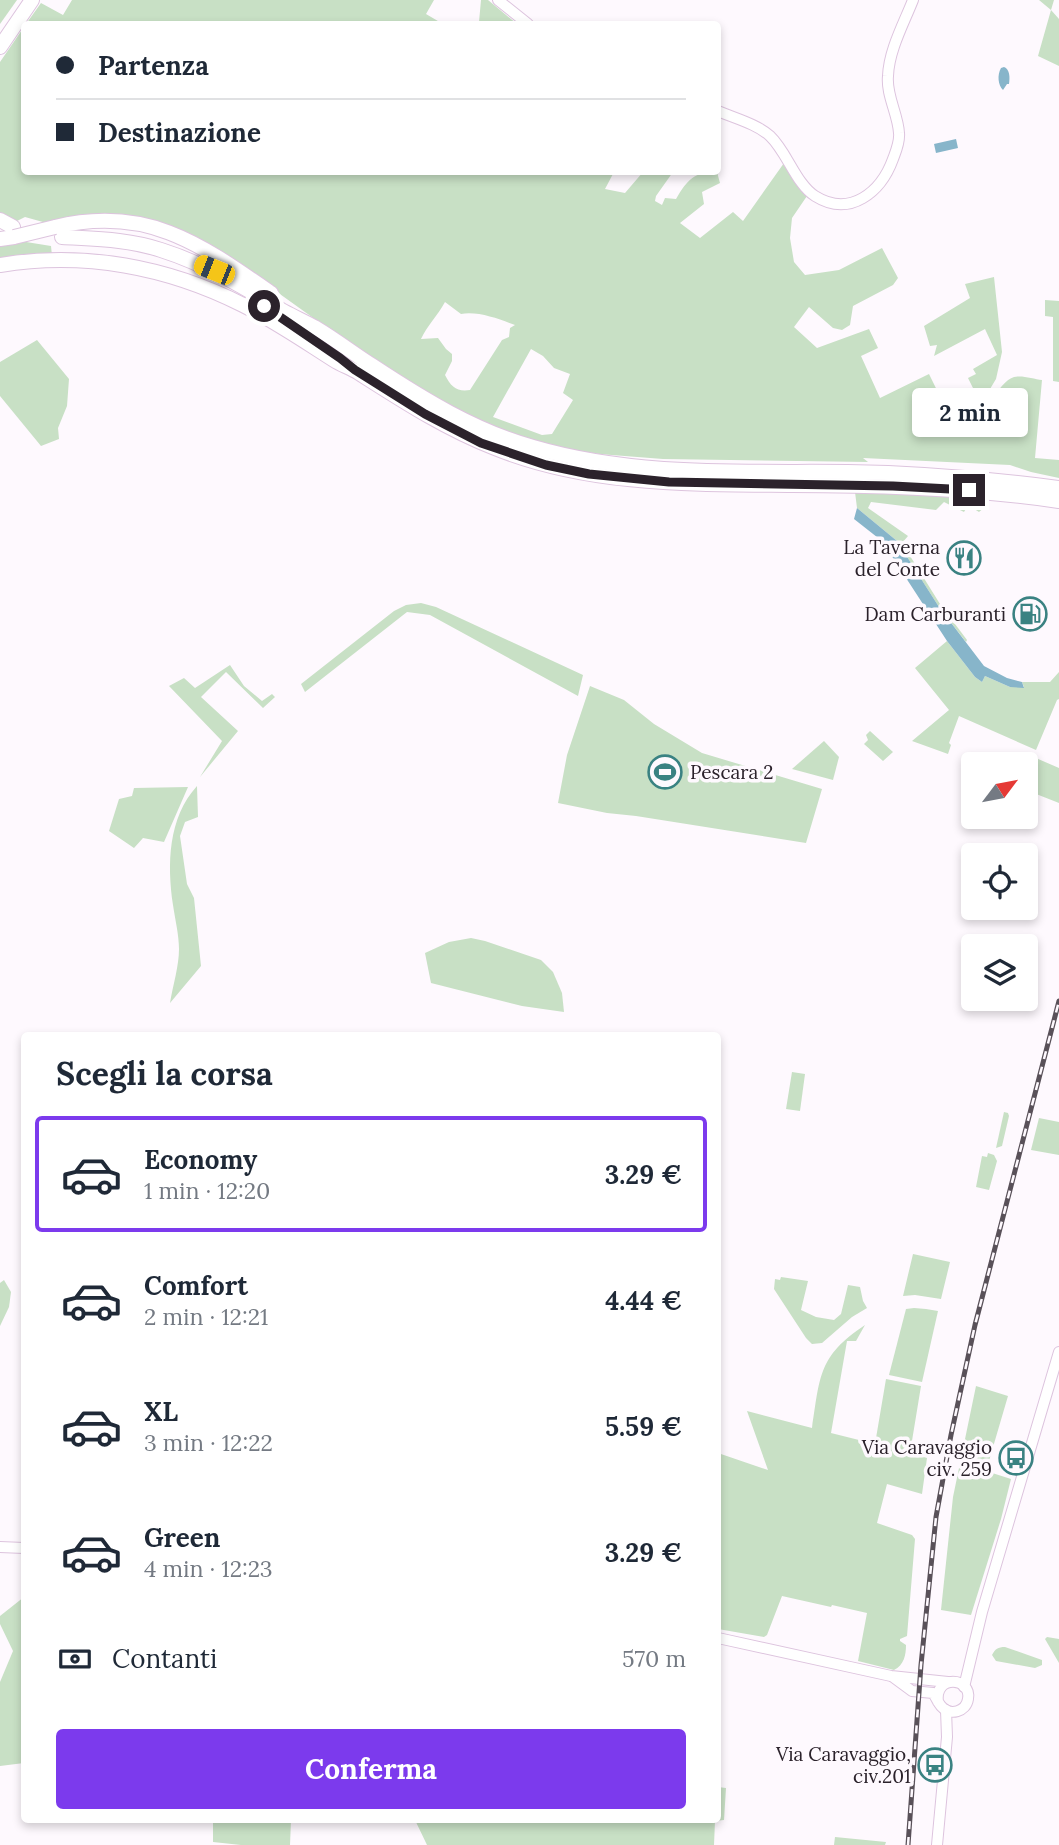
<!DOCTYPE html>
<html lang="it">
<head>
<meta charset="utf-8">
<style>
	:root { --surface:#fff; --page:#f2f2f3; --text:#1f2937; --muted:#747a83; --line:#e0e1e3; --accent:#7c3aed }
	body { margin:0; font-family:Lora,serif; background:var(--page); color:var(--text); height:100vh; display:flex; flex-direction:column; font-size:26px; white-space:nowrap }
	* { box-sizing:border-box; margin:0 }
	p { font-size:23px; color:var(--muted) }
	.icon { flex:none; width:38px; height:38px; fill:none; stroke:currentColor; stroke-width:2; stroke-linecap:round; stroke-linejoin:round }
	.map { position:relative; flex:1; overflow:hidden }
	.panel { position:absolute; left:21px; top:1032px; width:700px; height:791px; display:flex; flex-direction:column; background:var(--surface); border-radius:7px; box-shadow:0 4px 10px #0003 }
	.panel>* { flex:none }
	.banner { position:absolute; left:21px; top:21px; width:700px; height:154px; border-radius:7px; box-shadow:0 4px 10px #0003; display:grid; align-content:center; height:154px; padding:0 35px; background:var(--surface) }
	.needle { width:46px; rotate:58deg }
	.tools { position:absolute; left:961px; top:752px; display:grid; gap:14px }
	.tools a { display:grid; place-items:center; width:77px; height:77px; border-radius:7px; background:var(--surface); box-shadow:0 4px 10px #0003; font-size:35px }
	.end { position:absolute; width:32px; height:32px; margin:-16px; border:9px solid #2b222b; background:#fff; box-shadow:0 0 0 4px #fff }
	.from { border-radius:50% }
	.bubble { position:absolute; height:49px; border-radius:7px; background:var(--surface); box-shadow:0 4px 10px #0003; font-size:23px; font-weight:700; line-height:49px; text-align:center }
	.car { position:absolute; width:21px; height:42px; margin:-21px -10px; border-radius:9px; box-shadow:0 0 5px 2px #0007; background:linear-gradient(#f5c518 24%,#345 0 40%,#f5c518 0 76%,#345 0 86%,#f5c518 0) }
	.banner b { display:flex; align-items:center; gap:24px; height:66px; font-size:26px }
	.banner b+b { border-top:2px solid var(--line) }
	.banner i { width:18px; height:18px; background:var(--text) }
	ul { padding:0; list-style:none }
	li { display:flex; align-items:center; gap:21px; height:116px; margin:0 14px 10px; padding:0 21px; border:4px solid transparent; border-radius:7px }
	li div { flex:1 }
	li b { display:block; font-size:26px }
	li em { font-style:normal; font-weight:700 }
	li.on { border-color:var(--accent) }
	li>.icon { width:63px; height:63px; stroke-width:1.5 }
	h2 { padding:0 35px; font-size:32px; line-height:84px }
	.pay { display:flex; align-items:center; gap:18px; height:77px; padding:0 35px; font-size:26px }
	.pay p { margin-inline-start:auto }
	.cta { display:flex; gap:14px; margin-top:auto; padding:14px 35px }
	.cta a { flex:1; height:80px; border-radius:7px; background:var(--accent); color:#fff; font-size:28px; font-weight:700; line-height:80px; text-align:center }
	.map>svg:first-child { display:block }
	.green { fill:#c8e0c5; fill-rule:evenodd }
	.water { fill:#87b5ca }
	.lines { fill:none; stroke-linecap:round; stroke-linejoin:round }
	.tertiary-casing { stroke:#ddc4de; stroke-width:12 }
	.trunk-casing { stroke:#ddc4de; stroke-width:16 }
	.tertiary { stroke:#fff; stroke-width:10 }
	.trunk { stroke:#fff; stroke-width:14 }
	.rail-casing { stroke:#595159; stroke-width:5 }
	.rail { stroke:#fef9fe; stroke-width:2.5; stroke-dasharray:8; stroke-linecap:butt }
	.trunk-bridge-casing { stroke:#ddc4de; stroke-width:16; stroke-linecap:butt }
	.trunk-bridge { stroke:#fff; stroke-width:14 }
	.route { stroke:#2b222b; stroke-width:9 }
	.labels { text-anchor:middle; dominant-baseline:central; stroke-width:7; stroke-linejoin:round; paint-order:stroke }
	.poi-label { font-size:19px; fill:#2b222b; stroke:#fef9fe; text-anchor:end }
</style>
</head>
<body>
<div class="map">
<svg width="1059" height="1845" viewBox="0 0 1059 1845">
	<rect width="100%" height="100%" fill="#fef9fe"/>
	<g class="green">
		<polygon points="0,0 17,0 0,24"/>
		<polygon points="72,0 434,0 426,14 443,24 26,24 41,3 63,15"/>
		<polygon points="481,0 488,0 517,24 476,24 479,22"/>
		<polygon points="1039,0 1054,0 1051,10 1059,19 1059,66 1038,56 1051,10"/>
		<path d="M 24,27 L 24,172 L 614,172 L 605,189 L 625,193 L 643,172 L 673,172 L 656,196 L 655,201 L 662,205 L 665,198 L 676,199 C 688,179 694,172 717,172 L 720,183 L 702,192 L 704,204 L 680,223 L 700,238 L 733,212 L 743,221 L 784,163 L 807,196 L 792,218 L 790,238 L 794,262 L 805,275 L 839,270 L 882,248 L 898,278 L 893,285 L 853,306 L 850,325 L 842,330 L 833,328 L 809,307 L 794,327 L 817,348 L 869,329 L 878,348 L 861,356 L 880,398 L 929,374 L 957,431 L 966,436 L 971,436 C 978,422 999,381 1014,377 C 1022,375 1034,379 1042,380 L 1035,458 L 1059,460 L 1059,478 L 1031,472 L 1010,465 L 863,458 L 868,462 L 663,459 L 599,454 L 567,449 L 517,436 L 473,417 L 425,392 L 351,345 L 235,262 L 166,226 L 50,224 L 25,217 L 17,221 L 0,213 L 0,62 ZM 445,302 L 461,314 C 478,311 499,319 515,325 L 510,328 L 509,337 L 502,340 L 470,390 C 457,392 451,387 445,375 L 452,361 L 452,354 L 446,349 L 438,338 L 421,339 C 427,326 438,315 445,302 ZM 531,349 L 543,356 L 554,368 L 570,374 L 563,393 L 573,400 L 552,434 L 542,435 L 493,417 Z"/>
		<polygon points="20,241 51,246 52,256 0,260 0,243"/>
		<polygon points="994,277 1002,352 996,379 969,424 964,425 956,407 964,401 963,394 973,388 968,378 976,374 973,369 997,355 985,329 934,356 937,345 930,346 924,326 970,298 965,284"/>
		<polygon points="1045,300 1059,301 1059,382 1053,381 1053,317 1045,316"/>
		<polygon points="37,340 69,379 67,406 58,428 59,439 41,446 0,396 0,362"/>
		<polygon points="855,492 941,496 985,500 985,507 979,512 968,505 964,512 944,502 936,510 871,502 868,508 908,536 902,543 940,604 967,640 966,642 939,607 897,541 857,508"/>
		<polygon points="421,603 436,607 583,675 578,696 430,615 407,612 305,692 301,684 394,611 406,605"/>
		<polygon points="947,641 975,677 982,682 985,676 1010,687 1024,687 1022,682 1050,682 1059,672 1059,699 1057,700 1036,750 959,716 949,743 951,745 948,754 912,741 949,710 915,668"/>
		<polygon points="230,665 244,686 262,701 272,694 275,697 263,708 226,672 201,697 238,731 200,777 222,741 169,686 184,678 195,688"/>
		<polygon points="590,686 624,700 654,724 702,753 822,789 806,843 636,816 607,813 558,803 567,755"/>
		<polygon points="870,731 893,752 883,761 864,744 868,740 866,735"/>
		<polygon points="824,741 839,757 833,780 792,769"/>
		<polygon points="1022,752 1059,768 1059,803 1026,790 1026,765 1016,765"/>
		<path d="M 197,786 L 198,817 L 185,822 L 180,836 L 187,884 L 194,898 L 201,966 L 170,1003 C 173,985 179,966 179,949 C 179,935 175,919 173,905 C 167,864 168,818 197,786 Z"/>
		<polygon points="188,787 164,842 143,838 134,848 109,831 119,799 132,796 134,788"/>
		<polygon points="471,938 485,941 541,960 553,972 562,993 564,1012 522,1006 431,983 425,953 449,942"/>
		<polygon points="792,1072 805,1074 800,1111 786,1109"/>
		<polygon points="1004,1112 1008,1113 1009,1116 1002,1146 996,1148"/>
		<polygon points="1039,1118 1059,1122 1059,1155 1031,1150"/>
		<polygon points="988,1153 994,1155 997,1161 989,1190 976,1187 982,1156 987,1157"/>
		<polygon points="913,1254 950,1262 941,1299 915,1295 903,1296"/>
		<polygon points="781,1277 808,1281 801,1310 816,1317 834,1320 841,1314 848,1285 860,1287 863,1301 867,1308 852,1317 822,1343 812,1344 806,1338 774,1289 775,1279 780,1280"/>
		<polygon points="4,1280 11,1292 9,1307 0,1326 0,1283"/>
		<polygon points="914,1308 926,1309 938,1311 922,1382 889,1375 906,1309"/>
		<path d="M 865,1325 L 856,1341 L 847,1341 L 831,1433 L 875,1444 L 886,1379 L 921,1386 L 910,1453 L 927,1458 L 922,1494 L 887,1484 L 877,1523 L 912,1535 L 915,1539 L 907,1636 L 900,1639 L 900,1641 L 906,1645 C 906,1655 904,1665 894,1670 L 858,1661 L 867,1613 L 832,1605 L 831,1607 L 782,1596 L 767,1635 L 764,1637 L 718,1629 L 718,1453 L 768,1470 L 747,1411 L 812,1428 C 820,1377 818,1356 865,1325 Z"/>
		<polygon points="976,1386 1008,1396 986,1471 1011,1479 1001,1519 971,1615 941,1610 953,1497"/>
		<polygon points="24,1597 24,1763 0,1766 0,1682 13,1651 0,1624 0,1616"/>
		<polygon points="1047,1637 1059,1639 1059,1663 1045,1639"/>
		<path d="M 1005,1647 L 1042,1660 L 1042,1665 L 1035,1668 L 996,1661 L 992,1655 C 995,1649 998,1647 1005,1647 Z"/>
		<polygon points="718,1787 726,1788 724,1820 715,1821 714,1845 427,1845 415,1820 718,1820"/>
		<polygon points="213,1820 291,1820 290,1845 241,1845 213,1842"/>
		<polygon points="835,1837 886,1842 885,1845 834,1845"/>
	</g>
	<g class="water">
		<path d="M 1004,67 C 1010,69 1010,78 1009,84 L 1007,84 L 1003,90 C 998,85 997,75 1001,68 Z"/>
		<polygon points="956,139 958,148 936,153 934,144"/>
		<polygon points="857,508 897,541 939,607 984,666 1007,678 1022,682 1024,688 1010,687 985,676 982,682 975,677 947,641 882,541 854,519"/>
	</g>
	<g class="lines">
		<defs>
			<g id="tertiary">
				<polyline points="498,0 528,24"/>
				<path d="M 718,111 C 734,118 757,124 770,136 C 787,152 796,184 815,196 C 850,218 881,192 893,159 C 896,151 900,142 899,133 C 898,114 886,95 888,76 C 889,50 904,23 913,0"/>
				<polyline points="0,1547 24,1548"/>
				<polyline points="718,1638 891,1676 948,1682"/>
				<path d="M 893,1677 L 912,1691 L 933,1693 C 936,1697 938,1703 942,1707 C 950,1716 966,1712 968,1699 C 972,1677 934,1674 938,1702"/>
				<polyline points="964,1687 982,1612 1059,1352"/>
				<polyline points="937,1845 947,1737 946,1710"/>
			</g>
			<g id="trunk">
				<polyline points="0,47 32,0"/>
				<polyline points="0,220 13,227"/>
				<path d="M 55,227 C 146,205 199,243 271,293"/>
				<path d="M 62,237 C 95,239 128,239 161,250 C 205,264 244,287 283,311 C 294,317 305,322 316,328 C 336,340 354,354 373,366 C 423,399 475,431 533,447 C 635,477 743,471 848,472 C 919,473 989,479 1059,488"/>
				<polyline points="0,239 14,237"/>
				<path d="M 0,265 C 84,251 168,267 243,305 C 275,321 304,341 334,360 C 342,365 351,368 359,373 C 403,401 446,429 495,448 C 589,486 692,484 792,485 C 882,485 970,488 1059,501"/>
			</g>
		</defs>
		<use href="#tertiary" class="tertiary-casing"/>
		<use href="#trunk" class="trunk-casing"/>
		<use href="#tertiary" class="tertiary"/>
		<use href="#trunk" class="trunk"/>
		<defs>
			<polyline id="rail" points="908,1845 921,1665 936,1517 951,1435 975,1325 1059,1001"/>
		</defs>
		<use href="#rail" class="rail-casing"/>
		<use href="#rail" class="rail"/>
		<defs>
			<polyline id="trunk-bridge" points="14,237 55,227"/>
		</defs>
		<use href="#trunk-bridge" class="trunk-bridge-casing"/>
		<use href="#trunk-bridge" class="trunk-bridge"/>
	</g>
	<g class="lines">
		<polyline class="route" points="264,306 340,358 355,370 425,414 481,443 546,465 589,474 669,482 893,486 969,490"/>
	</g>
	<defs>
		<symbol id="restaurant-ring" viewBox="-11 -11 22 22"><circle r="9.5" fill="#fef9fe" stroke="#3a8282" stroke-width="1.5"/><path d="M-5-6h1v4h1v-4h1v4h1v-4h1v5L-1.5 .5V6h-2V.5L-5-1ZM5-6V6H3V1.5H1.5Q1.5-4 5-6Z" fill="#3a8282"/></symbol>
		<symbol id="fuel-ring" viewBox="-11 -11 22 22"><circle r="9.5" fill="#fef9fe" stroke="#3a8282" stroke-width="1.5"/><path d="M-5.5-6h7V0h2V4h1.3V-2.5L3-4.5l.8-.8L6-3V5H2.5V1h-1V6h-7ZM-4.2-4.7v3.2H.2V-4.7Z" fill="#3a8282"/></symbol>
		<symbol id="stadium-ring" viewBox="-11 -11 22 22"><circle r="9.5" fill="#fef9fe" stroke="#3a8282" stroke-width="1.5"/><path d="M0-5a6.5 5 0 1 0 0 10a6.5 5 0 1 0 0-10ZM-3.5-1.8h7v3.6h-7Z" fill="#3a8282"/></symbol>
		<symbol id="bus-ring" viewBox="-11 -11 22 22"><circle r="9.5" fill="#fef9fe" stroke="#3a8282" stroke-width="1.5"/><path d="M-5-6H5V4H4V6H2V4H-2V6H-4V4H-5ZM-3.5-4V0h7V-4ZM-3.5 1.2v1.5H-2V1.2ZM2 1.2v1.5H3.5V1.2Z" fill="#3a8282"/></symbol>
	</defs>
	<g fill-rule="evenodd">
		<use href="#restaurant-ring" x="945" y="539" width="38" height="38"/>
		<use href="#fuel-ring" x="1011" y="595" width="38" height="38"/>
		<use href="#stadium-ring" x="646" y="753" width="38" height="38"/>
		<use href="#bus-ring" x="997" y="1439" width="38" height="38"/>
		<use href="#bus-ring" x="916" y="1746" width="38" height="38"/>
	</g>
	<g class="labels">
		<g class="poi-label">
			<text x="940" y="547">La Taverna<tspan x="940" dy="22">del Conte</tspan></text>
			<text x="1006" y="614">Dam Carburanti</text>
			<text x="690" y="772" text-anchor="start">Pescara 2</text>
			<text x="992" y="1447">Via Caravaggio<tspan x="992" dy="22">civ. 259</tspan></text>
			<text x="911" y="1754">Via Caravaggio,<tspan x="911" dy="22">civ.201</tspan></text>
		</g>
	</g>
</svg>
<div class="tools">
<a><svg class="needle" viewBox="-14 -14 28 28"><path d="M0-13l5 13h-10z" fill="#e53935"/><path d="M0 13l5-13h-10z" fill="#747a83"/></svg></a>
<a><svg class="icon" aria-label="locate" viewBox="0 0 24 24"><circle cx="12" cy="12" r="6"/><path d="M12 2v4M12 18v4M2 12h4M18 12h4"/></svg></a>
<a><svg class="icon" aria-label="layers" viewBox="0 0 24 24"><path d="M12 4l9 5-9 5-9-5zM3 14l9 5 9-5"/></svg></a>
</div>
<i class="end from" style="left:264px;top:306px"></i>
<i class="end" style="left:969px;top:490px"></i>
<div class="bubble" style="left:912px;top:388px;width:116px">2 min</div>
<i class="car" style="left:214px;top:270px;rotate:292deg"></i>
<div class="banner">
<b><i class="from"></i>Partenza</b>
<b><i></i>Destinazione</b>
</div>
<section class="panel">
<h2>Scegli la corsa</h2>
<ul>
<li class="on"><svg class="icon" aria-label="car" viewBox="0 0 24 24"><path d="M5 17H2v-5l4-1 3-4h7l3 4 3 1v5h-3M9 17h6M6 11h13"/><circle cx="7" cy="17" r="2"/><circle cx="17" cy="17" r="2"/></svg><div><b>Economy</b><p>1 min · 12:20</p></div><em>3.29 €</em></li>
<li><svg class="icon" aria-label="car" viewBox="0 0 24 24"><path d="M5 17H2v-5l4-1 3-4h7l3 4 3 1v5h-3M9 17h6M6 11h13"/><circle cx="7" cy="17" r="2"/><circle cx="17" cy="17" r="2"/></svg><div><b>Comfort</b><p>2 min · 12:21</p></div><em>4.44 €</em></li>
<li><svg class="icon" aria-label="car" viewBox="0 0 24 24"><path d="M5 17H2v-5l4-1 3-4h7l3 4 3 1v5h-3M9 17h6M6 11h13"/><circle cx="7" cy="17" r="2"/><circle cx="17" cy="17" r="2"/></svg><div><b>XL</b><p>3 min · 12:22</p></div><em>5.59 €</em></li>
<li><svg class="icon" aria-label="car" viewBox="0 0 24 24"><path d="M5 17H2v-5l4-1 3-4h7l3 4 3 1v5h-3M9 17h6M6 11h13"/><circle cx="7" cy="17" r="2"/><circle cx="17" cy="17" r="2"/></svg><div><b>Green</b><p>4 min · 12:23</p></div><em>3.29 €</em></li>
</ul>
<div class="pay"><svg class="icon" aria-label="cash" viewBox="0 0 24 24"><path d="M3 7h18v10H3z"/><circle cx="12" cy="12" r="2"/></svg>Contanti<p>570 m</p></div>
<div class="cta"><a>Conferma</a></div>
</section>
</div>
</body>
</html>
